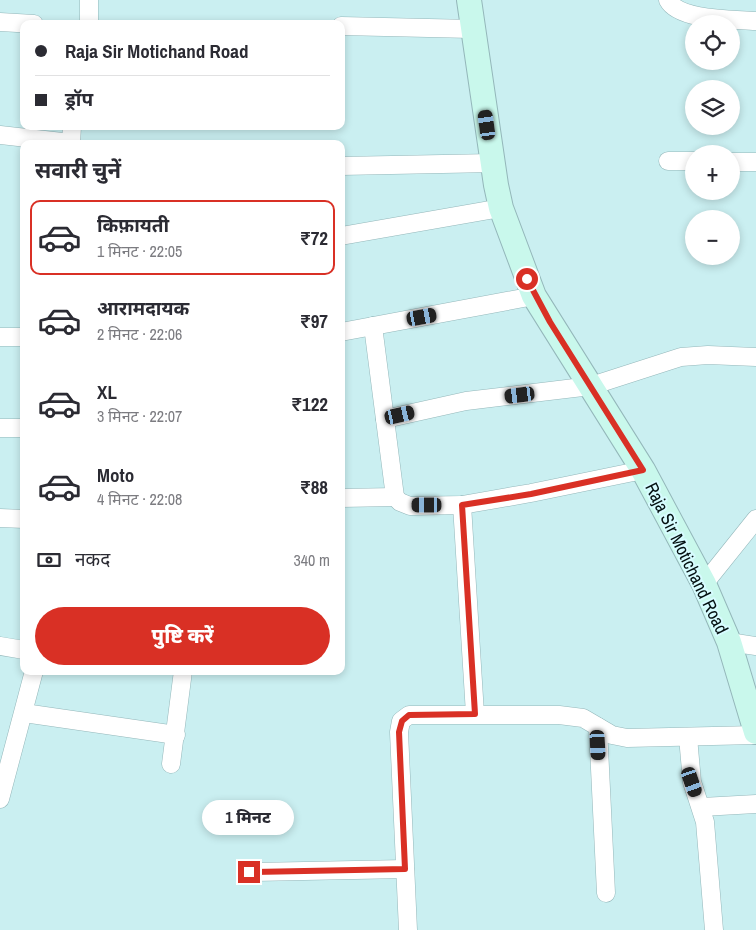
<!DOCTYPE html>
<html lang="hi">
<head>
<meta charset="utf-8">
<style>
	:root { --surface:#fff; --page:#f7f7f7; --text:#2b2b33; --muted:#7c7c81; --line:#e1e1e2; --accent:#d93025 }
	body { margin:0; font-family:"Archivo Narrow","Noto Sans Devanagari",sans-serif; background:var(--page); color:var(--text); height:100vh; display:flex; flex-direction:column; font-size:19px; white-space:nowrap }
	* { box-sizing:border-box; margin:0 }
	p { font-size:16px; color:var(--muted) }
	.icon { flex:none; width:28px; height:28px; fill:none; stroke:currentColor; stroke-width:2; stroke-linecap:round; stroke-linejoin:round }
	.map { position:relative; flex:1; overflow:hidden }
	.panel { position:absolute; left:20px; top:140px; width:325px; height:535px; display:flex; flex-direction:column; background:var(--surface); border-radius:10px; box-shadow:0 2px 8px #0003 }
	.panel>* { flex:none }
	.top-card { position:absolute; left:20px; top:20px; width:325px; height:110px; border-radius:10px; box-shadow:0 2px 8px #0003; display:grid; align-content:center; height:110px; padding:0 15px; background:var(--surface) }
	.fabs { position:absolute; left:685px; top:15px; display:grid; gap:10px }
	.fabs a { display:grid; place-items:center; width:55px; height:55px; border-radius:50%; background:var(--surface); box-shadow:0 2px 8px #0003; font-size:25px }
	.end { position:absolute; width:22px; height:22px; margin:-11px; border:6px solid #d93025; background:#fff; box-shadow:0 0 0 2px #fff }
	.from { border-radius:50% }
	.bubble { position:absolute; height:35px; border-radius:18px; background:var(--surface); box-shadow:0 2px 8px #0003; font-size:16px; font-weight:800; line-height:35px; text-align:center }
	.car { position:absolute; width:15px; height:30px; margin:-15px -8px; border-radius:6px; box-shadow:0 0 4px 1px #0007; background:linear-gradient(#222 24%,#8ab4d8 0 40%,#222 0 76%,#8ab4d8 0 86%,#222 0) }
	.top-card b { display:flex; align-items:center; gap:18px; height:48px; font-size:19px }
	.top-card b+b { border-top:1px solid var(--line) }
	.top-card i { width:12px; height:12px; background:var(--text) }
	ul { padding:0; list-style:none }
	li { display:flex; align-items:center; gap:15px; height:75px; margin:0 10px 8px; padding:0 5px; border:2px solid transparent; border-radius:10px }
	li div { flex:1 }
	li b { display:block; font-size:19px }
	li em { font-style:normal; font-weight:800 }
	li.current { border-color:var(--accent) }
	li>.icon { width:45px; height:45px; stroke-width:1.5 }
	h2 { padding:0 15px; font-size:22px; line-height:60px }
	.pay { display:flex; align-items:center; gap:12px; height:55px; padding:0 15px; font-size:19px }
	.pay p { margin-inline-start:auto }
	.button { display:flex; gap:10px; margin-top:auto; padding:10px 15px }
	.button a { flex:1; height:58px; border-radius:30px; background:var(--accent); color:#fff; font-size:20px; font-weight:800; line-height:58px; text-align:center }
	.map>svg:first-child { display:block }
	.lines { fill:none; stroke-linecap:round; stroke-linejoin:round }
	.street-casing { stroke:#94b7ba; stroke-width:19 }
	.secondary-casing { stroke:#94b7ba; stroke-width:26 }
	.street { stroke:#fff; stroke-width:18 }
	.secondary { stroke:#c9f8ec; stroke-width:24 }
	.route { stroke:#d93025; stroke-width:6 }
	.labels { text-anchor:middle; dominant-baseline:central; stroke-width:4; stroke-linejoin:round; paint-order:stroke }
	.street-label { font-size:18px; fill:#041011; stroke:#d7fcff }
</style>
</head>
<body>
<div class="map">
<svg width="756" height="930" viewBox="0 0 756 930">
	<rect width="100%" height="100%" fill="#caeff1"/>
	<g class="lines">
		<defs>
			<g id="street">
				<path d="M 668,0 C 679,21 735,19 756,21"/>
				<polyline points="0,22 34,24"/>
				<polyline points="89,24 89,0"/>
				<polyline points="341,26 472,29"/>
				<polyline points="0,135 71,143"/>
				<polyline points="71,144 72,126"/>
				<polyline points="668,161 694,161"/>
				<polyline points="731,162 756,162"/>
				<polyline points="341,166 493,163"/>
				<polyline points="341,236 501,208"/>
				<polyline points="373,326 395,497 400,502 410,506 462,505 531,493 643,470"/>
				<polyline points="341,332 534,296"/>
				<polyline points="0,337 24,337"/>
				<polyline points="385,419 466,401 591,386 681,357 708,355 756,357"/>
				<polyline points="0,428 24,428"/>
				<polyline points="341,498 395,497"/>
				<polyline points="462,505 475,714"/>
				<polyline points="0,518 24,519"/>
				<polyline points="704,584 756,519"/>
				<polyline points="729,642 756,646"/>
				<polyline points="0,646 24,650"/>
				<polyline points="24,713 176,735"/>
				<polyline points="598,727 606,893"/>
				<polyline points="688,737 692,782 705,822 714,930"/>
				<polyline points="171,764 183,671"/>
				<polyline points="0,799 34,671"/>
				<polyline points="702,807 756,804"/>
				<polyline points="249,872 405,869"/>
				<polyline points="408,930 399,732 401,721 409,715 559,715 583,718 612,735 627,738 756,735"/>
			</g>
			<polyline id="secondary" points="469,0 496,185 501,208 534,296 643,470 704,584 729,642 756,732"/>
		</defs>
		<use href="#street" class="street-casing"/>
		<use href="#secondary" class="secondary-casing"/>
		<use href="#street" class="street"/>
		<use href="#secondary" class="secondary"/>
	</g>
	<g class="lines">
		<polyline class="route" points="249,872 405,869 399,732 402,721 409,715 475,714 462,505 531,494 643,470 550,322 527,279"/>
	</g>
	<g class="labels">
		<g class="street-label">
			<text transform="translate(687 558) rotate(64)">Raja Sir Motichand Road</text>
		</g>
	</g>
</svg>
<div class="fabs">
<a><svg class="icon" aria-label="locate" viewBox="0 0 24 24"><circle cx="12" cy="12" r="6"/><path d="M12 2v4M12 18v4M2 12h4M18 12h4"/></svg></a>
<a><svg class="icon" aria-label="layers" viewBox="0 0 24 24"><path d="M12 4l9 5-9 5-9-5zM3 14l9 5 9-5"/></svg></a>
<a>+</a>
<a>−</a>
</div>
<i class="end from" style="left:527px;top:279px"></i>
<i class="end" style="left:249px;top:872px"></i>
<div class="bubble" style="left:202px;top:800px;width:92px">1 मिनट</div>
<i class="car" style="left:487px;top:125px;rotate:352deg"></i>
<i class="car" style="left:422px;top:317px;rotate:80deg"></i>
<i class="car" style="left:520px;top:395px;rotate:263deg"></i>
<i class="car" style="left:400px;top:415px;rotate:77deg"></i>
<i class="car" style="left:427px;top:505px;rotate:270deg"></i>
<i class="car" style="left:598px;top:745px;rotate:177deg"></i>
<i class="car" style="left:692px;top:782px;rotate:161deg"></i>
<div class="top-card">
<b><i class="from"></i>Raja Sir Motichand Road</b>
<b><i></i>ड्रॉप</b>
</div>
<section class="panel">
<h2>सवारी चुनें</h2>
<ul>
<li class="current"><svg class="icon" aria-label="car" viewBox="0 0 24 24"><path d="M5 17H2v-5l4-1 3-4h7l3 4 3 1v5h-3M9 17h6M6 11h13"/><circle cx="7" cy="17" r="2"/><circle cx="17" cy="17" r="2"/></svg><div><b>किफ़ायती</b><p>1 मिनट · 22:05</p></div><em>₹72</em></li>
<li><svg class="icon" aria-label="car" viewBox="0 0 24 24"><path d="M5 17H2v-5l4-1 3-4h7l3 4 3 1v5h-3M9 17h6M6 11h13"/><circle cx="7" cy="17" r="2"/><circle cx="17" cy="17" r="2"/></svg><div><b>आरामदायक</b><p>2 मिनट · 22:06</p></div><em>₹97</em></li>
<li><svg class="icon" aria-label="car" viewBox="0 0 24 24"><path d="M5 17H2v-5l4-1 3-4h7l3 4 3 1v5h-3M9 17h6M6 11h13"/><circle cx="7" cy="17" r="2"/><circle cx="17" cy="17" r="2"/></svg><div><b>XL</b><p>3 मिनट · 22:07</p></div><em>₹122</em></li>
<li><svg class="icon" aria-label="car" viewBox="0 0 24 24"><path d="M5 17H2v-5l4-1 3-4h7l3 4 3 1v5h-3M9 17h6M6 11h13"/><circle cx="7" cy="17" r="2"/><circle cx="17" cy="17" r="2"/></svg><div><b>Moto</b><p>4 मिनट · 22:08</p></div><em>₹88</em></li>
</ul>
<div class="pay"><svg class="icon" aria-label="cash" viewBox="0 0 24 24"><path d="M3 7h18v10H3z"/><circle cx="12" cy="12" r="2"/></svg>नकद<p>340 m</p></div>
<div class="button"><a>पुष्टि करें</a></div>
</section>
</div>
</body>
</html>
